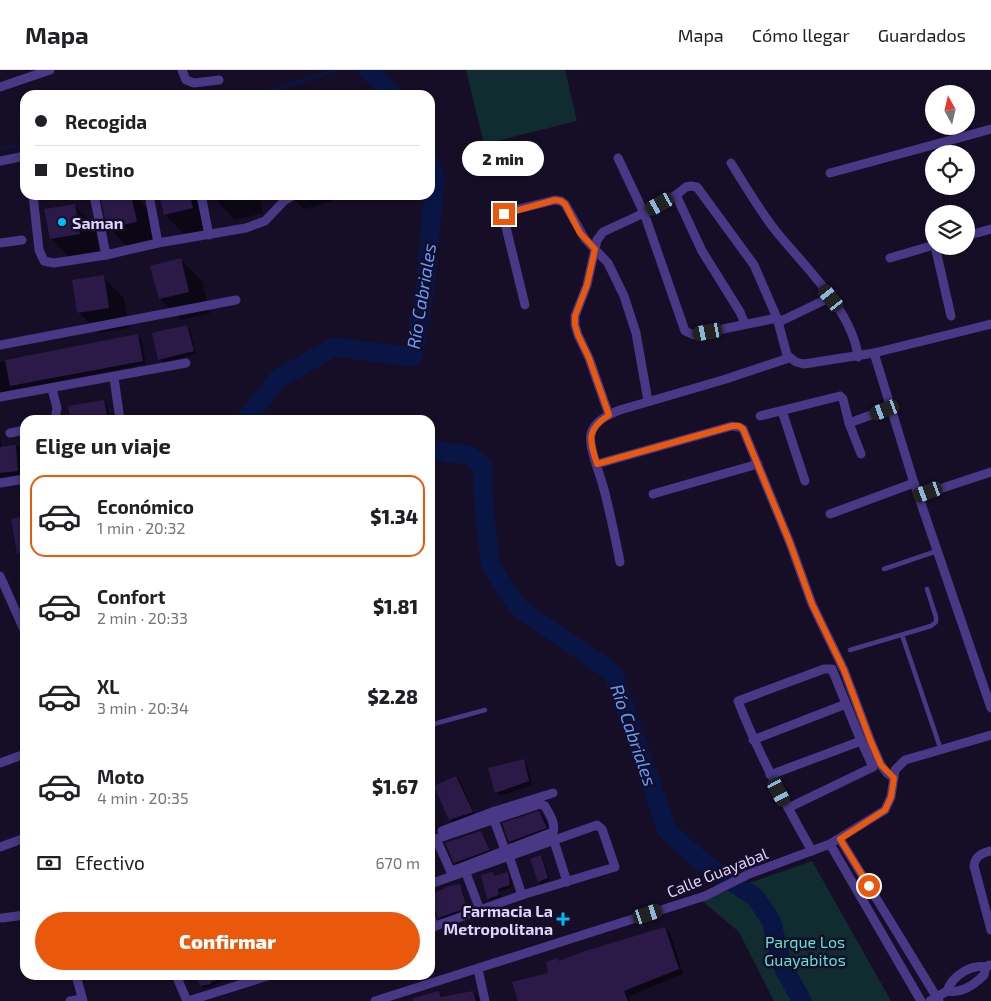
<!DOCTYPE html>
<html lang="es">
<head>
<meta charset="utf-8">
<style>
	:root { --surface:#fff; --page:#f6f6f6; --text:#202124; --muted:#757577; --line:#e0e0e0; --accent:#ea580c }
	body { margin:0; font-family:"Exo 2",sans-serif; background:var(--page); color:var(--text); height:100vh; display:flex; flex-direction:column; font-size:19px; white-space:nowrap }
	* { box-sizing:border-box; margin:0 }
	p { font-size:16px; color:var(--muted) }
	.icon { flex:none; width:28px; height:28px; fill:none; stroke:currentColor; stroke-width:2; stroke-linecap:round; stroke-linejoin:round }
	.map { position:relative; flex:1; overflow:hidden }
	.panel { position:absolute; left:20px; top:345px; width:415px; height:565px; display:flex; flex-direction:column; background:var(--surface); border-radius:15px; box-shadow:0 2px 8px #0003 }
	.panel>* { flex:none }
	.guide { position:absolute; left:20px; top:20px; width:415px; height:110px; border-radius:15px; box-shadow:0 2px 8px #0003; display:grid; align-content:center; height:110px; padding:0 15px; background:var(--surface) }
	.needle { width:32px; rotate:352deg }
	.tools { position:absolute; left:925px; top:15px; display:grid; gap:10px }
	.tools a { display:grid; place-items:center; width:50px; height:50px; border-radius:50%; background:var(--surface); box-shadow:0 2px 8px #0003; font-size:25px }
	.end { position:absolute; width:22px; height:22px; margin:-11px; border:6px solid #ea580c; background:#fff; box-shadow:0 0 0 2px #fff }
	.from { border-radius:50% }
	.bubble { position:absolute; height:35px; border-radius:18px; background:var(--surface); box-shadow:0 2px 8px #0003; font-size:16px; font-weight:800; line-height:35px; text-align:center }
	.car { position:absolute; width:15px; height:30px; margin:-15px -8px; border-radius:6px; box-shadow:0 0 4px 1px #0007; background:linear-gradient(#222 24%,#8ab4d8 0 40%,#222 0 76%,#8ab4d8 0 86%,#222 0) }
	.guide b { display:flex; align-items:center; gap:18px; height:48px; font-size:19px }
	.guide b+b { border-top:1px solid var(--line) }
	.guide i { width:12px; height:12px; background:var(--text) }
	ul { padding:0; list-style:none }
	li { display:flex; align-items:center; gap:15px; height:82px; margin:0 10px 8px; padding:0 5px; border:2px solid transparent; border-radius:15px }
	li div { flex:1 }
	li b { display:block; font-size:19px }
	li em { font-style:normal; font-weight:800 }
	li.active { border-color:var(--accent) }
	li>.icon { width:45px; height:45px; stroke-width:1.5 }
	h2 { padding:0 15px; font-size:22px; line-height:60px }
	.pay { display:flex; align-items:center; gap:12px; height:55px; padding:0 15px; font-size:19px }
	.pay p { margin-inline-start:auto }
	.primary-button { display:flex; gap:10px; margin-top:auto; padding:10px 15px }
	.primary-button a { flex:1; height:58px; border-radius:30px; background:var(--accent); color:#fff; font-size:20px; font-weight:800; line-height:58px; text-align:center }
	header { display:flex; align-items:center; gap:30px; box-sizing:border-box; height:70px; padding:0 25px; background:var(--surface); border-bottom:1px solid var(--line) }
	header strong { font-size:24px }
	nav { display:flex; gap:28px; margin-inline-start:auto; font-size:18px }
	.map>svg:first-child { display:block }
	.green { fill:#112c30 }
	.shadow { fill:#0007 }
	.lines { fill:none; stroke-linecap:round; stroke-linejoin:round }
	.stream { stroke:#091545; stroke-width:3 }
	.river { stroke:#091545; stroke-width:19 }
	.building { fill:#2b1a48 }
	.lane { stroke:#483886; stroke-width:4.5 }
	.street { stroke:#483886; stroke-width:9 }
	.route { stroke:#ea580c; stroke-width:6 }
	.poi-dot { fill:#00bbfe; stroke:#160e26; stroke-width:2 }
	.labels { text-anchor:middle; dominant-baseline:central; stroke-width:5; stroke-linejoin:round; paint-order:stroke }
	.poi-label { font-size:16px; font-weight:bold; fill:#dfd3ff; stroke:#160e26; text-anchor:start }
	.street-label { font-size:16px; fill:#dfd3ff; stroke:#160e26 }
	.park-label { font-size:16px; fill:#5be3d7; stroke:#160e26 }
	.water-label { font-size:18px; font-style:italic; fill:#619cff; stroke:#160e26 }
</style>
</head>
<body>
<header>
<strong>Mapa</strong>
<nav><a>Mapa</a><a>Cómo llegar</a><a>Guardados</a></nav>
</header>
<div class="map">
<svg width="991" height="931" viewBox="0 0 991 931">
	<rect width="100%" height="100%" fill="#160e26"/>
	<g class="green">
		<polygon points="466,0 565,0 577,51 484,74"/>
		<polygon points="812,791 891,931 774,931 739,862 701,830"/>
	</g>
	<g class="shadow">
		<polygon points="111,125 134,125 151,142 158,173 130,179 109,158"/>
		<polygon points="160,125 203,125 205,128 213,159 186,166 165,145"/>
		<polygon points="213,125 259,125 263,143 235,150 214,128"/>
		<polygon points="290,125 331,125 332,131 304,139"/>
		<polygon points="74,135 95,156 100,185 72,190 51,169"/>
		<polygon points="181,190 202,211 210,243 181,250 160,229"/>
		<polygon points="103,207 124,228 129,258 100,263 78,242"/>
		<polygon points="187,256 190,260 196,284 163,293 160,289"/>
		<polygon points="138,266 141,269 146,294 0,323 0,292"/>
		<polygon points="104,331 107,335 110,350 72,350"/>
		<polygon points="0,364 2,378 25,375 25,401 21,402 21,404 0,407"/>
		<polygon points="25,448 25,486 22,487 18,483"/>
		<polygon points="523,690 527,694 532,715 500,726 496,722"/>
		<polygon points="456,707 460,711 475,745 454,753 450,749"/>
		<polygon points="539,742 543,746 550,761 514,775 510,772 504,754"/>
		<polygon points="480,762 484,766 493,783 458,796 455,792"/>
		<polygon points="540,786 543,788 550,810 541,814 539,812"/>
		<polygon points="492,803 495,807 507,803 509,805 512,817 499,822 501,827 491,830 489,828"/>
		<polygon points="460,816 462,818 468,840 442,850 431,825"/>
		<polygon points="665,858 670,863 683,904 629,926 630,931 519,931 550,904 558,889 560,892"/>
		<polygon points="197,905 232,905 233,908 212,915 212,916 203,918"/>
		<polygon points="473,922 478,927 479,931 415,931 439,923 444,927"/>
	</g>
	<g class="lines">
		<g class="stream">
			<polyline points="257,25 336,0"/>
			<polyline points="0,79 25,74"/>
		</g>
		<g class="river">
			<polyline points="368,0 393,25"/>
			<polyline points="245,350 278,309 334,277 413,287 425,217 435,110 430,92"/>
			<polyline points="430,379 442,382 469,385 483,397 483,426 490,493 503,516 519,538 613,603 667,760 703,793 755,827 771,850 783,897 802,931"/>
		</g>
	</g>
	<g class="building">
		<polygon points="100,125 131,125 137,152 107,158"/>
		<polygon points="159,125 190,125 193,138 164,145"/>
		<polygon points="75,134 80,164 50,169 44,139"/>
		<polygon points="181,188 189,222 159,229 150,196"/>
		<polygon points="104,205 109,238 77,243 72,210"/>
		<polygon points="187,255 194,281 158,290 152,263"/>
		<polygon points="138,264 143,291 10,316 5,290"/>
		<polygon points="104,330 108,350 71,350 68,336"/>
		<polygon points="16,375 18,401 0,403 0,377"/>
		<polygon points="25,446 25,482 17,484 11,449"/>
		<polygon points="524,689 529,711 495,723 488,698"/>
		<polygon points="456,706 473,742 449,750 434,716"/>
		<polygon points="539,741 547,758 509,772 502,753"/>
		<polygon points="481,761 490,780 454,793 445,773"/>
		<polygon points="541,785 548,808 538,812 530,789"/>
		<polygon points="493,802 494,806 508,802 510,815 498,819 499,825 487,829 481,805"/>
		<polygon points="460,814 467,838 438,848 430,825 449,816"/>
		<polygon points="665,857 679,899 624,921 628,931 518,931 512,912 548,903 546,892 558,888 559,891 585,881"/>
		<polygon points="196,905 228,905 228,907 211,912 211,914 200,916"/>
		<polygon points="439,921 441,927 473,921 476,931 413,931 413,928"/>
	</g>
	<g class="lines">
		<g class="lane">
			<polyline points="884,499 937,481"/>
			<polyline points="902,565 941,680"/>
			<polyline points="850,580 931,556 936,552 936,547 927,519"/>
			<polyline points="430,655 485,640"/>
		</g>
		<g class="street">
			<polyline points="182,0 186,10 194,13 219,10"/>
			<polyline points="0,17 50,0"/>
			<polyline points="618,88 644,143 685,261 694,265 777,248"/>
			<polyline points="0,91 25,86"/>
			<path d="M 731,93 C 745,116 759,139 775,160 C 803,195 853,241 858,287"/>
			<polyline points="830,103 991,59"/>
			<polyline points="33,125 39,180 44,191 54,193 106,185 158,173 246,158 265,151 285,130 294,125"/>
			<polyline points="94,125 106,185"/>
			<polyline points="149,125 158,173"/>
			<polyline points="201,125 209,165"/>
			<polyline points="676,125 702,181 740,242 745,254"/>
			<polyline points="966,166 991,159"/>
			<polyline points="0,173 22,170"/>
			<polyline points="935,176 951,246"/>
			<polyline points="890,188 934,175"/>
			<polyline points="525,235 503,145 506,142 555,130 561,131 565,134 585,169 608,193 624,226 636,263 648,331"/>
			<polyline points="779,252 831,227"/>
			<polyline points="991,254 874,283 914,413 991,638"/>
			<polyline points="0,275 236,230"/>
			<polyline points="114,308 120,350"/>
			<polyline points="52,319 57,338 55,350"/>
			<polyline points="0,327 186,293"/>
			<polyline points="782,341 805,411"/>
			<polyline points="609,345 589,288 578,265 575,255 575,246 587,215 597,170 603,162 644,143 676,125 686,117 691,116 697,117 754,195 777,248 787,285 796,292 804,294 874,283"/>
			<polyline points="760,346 840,326 843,329 849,353 861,384"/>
			<polyline points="849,353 885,340 891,340"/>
			<polyline points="10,363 25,360"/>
			<polyline points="597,394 732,356 739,357 743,359 790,473 812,534 844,600 871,672 881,695 887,703 894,708"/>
			<polyline points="0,413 25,409"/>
			<polyline points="653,424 758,394"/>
			<polyline points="918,426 991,402"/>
			<polyline points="830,444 914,413"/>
			<path d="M 620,492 C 615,467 610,441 603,416 C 600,404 588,376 591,364 C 594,352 609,344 620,340 L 726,309 L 789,288"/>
			<polyline points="0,506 25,562"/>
			<polyline points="753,670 846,634"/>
			<polyline points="0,693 25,684"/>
			<polyline points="770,705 861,671"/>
			<path d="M 788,738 L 873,697 L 861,671 L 832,599 L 824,599 L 738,631 C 758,683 784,732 812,781"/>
			<polyline points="494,750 505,780"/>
			<polyline points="442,761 495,741 553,723"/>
			<polyline points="436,769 451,802"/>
			<polyline points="840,769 939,931"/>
			<path d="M 430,771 L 540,734 L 545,736 C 549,744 556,753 553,762 L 452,801"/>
			<polyline points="554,771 567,812"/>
			<polyline points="830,774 921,931"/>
			<polyline points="0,777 25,768"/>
			<path d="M 991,781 C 982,783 975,786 974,796 L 991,860"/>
			<polyline points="509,786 522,825"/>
			<polyline points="466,803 480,840"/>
			<polyline points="430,814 597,755 602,759 615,797 522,825 430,858"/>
			<polyline points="430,845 434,857"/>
			<polyline points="2,848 25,845"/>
			<polyline points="478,899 485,931"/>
			<polyline points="76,905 83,931"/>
			<polyline points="176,905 187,931"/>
			<path d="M 947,921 C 962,924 974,915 984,905 L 986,897 L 989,895"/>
			<polyline points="70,931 82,929"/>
			<polyline points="188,931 271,905"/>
			<polyline points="375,931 705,826 749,804 830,774 885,740 891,727 895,700 905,690 991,665"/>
			<path d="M 930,931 L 947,921 C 952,906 971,894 986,897"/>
		</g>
	</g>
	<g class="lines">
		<path class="route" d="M 504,144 L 555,130 L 561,131 L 565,134 L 580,163 L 595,179 L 587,215 L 575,246 L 575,255 L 578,265 L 589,288 L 609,345 C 585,360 590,371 597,394 L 732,356 L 739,356 L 743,359 L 790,473 L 812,534 L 844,600 L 871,672 L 881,695 L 894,708 L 891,727 L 885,740 L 840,769 L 869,816"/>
	</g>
	<g class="poi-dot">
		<circle cx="62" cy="152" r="5"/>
		<path d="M560.5 841.5h5v5h5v5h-5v5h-5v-5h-5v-5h5z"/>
	</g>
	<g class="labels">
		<g class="poi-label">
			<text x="72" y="152">Saman</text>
			<text x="553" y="840" text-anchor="end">Farmacia La<tspan x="553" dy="18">Metropolitana</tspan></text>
		</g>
		<g class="street-label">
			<text transform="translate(717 802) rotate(-22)">Calle Guayabal</text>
		</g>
		<g class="park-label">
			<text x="805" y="871">Parque Los<tspan x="805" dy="18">Guayabitos</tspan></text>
		</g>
		<g class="water-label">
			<text transform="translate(421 226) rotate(-81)">Río Cabriales</text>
			<text transform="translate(634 665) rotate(71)">Río Cabriales</text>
		</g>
	</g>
</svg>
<div class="tools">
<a><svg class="needle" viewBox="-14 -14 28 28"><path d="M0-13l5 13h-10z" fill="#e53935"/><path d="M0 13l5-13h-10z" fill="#757577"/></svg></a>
<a><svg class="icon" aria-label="locate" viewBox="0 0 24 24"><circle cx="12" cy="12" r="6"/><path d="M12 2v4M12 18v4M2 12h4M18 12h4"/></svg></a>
<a><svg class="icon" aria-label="layers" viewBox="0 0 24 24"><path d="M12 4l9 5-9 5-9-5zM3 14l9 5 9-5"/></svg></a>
</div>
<i class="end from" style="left:869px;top:816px"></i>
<i class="end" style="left:504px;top:144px"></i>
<div class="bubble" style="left:462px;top:71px;width:82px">2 min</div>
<i class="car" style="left:660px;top:134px;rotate:241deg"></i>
<i class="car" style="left:831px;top:228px;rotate:321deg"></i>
<i class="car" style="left:708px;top:262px;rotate:259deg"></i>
<i class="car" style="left:885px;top:340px;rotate:249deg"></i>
<i class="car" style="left:928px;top:422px;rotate:250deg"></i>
<i class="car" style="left:779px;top:722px;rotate:152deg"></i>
<i class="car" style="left:648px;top:844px;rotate:72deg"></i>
<div class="guide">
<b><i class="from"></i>Recogida</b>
<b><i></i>Destino</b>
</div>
<section class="panel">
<h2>Elige un viaje</h2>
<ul>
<li class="active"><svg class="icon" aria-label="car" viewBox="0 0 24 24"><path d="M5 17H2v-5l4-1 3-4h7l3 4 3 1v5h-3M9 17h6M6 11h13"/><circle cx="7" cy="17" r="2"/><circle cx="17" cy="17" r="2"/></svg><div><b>Económico</b><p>1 min · 20:32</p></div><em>$1.34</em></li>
<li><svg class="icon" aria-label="car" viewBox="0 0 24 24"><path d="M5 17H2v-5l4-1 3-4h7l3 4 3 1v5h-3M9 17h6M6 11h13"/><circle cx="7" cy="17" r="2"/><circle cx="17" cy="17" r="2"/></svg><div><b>Confort</b><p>2 min · 20:33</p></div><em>$1.81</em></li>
<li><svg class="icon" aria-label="car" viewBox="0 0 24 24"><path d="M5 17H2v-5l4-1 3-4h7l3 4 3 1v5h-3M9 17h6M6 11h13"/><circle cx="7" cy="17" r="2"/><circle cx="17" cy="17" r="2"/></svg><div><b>XL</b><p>3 min · 20:34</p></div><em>$2.28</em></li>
<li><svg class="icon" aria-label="car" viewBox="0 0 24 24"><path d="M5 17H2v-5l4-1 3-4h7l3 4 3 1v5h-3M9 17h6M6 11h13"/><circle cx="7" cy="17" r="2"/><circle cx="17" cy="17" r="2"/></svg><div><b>Moto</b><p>4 min · 20:35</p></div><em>$1.67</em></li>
</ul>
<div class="pay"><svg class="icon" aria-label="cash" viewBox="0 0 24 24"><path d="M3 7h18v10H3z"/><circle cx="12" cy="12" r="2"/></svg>Efectivo<p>670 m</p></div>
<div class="primary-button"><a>Confirmar</a></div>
</section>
</div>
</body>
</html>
